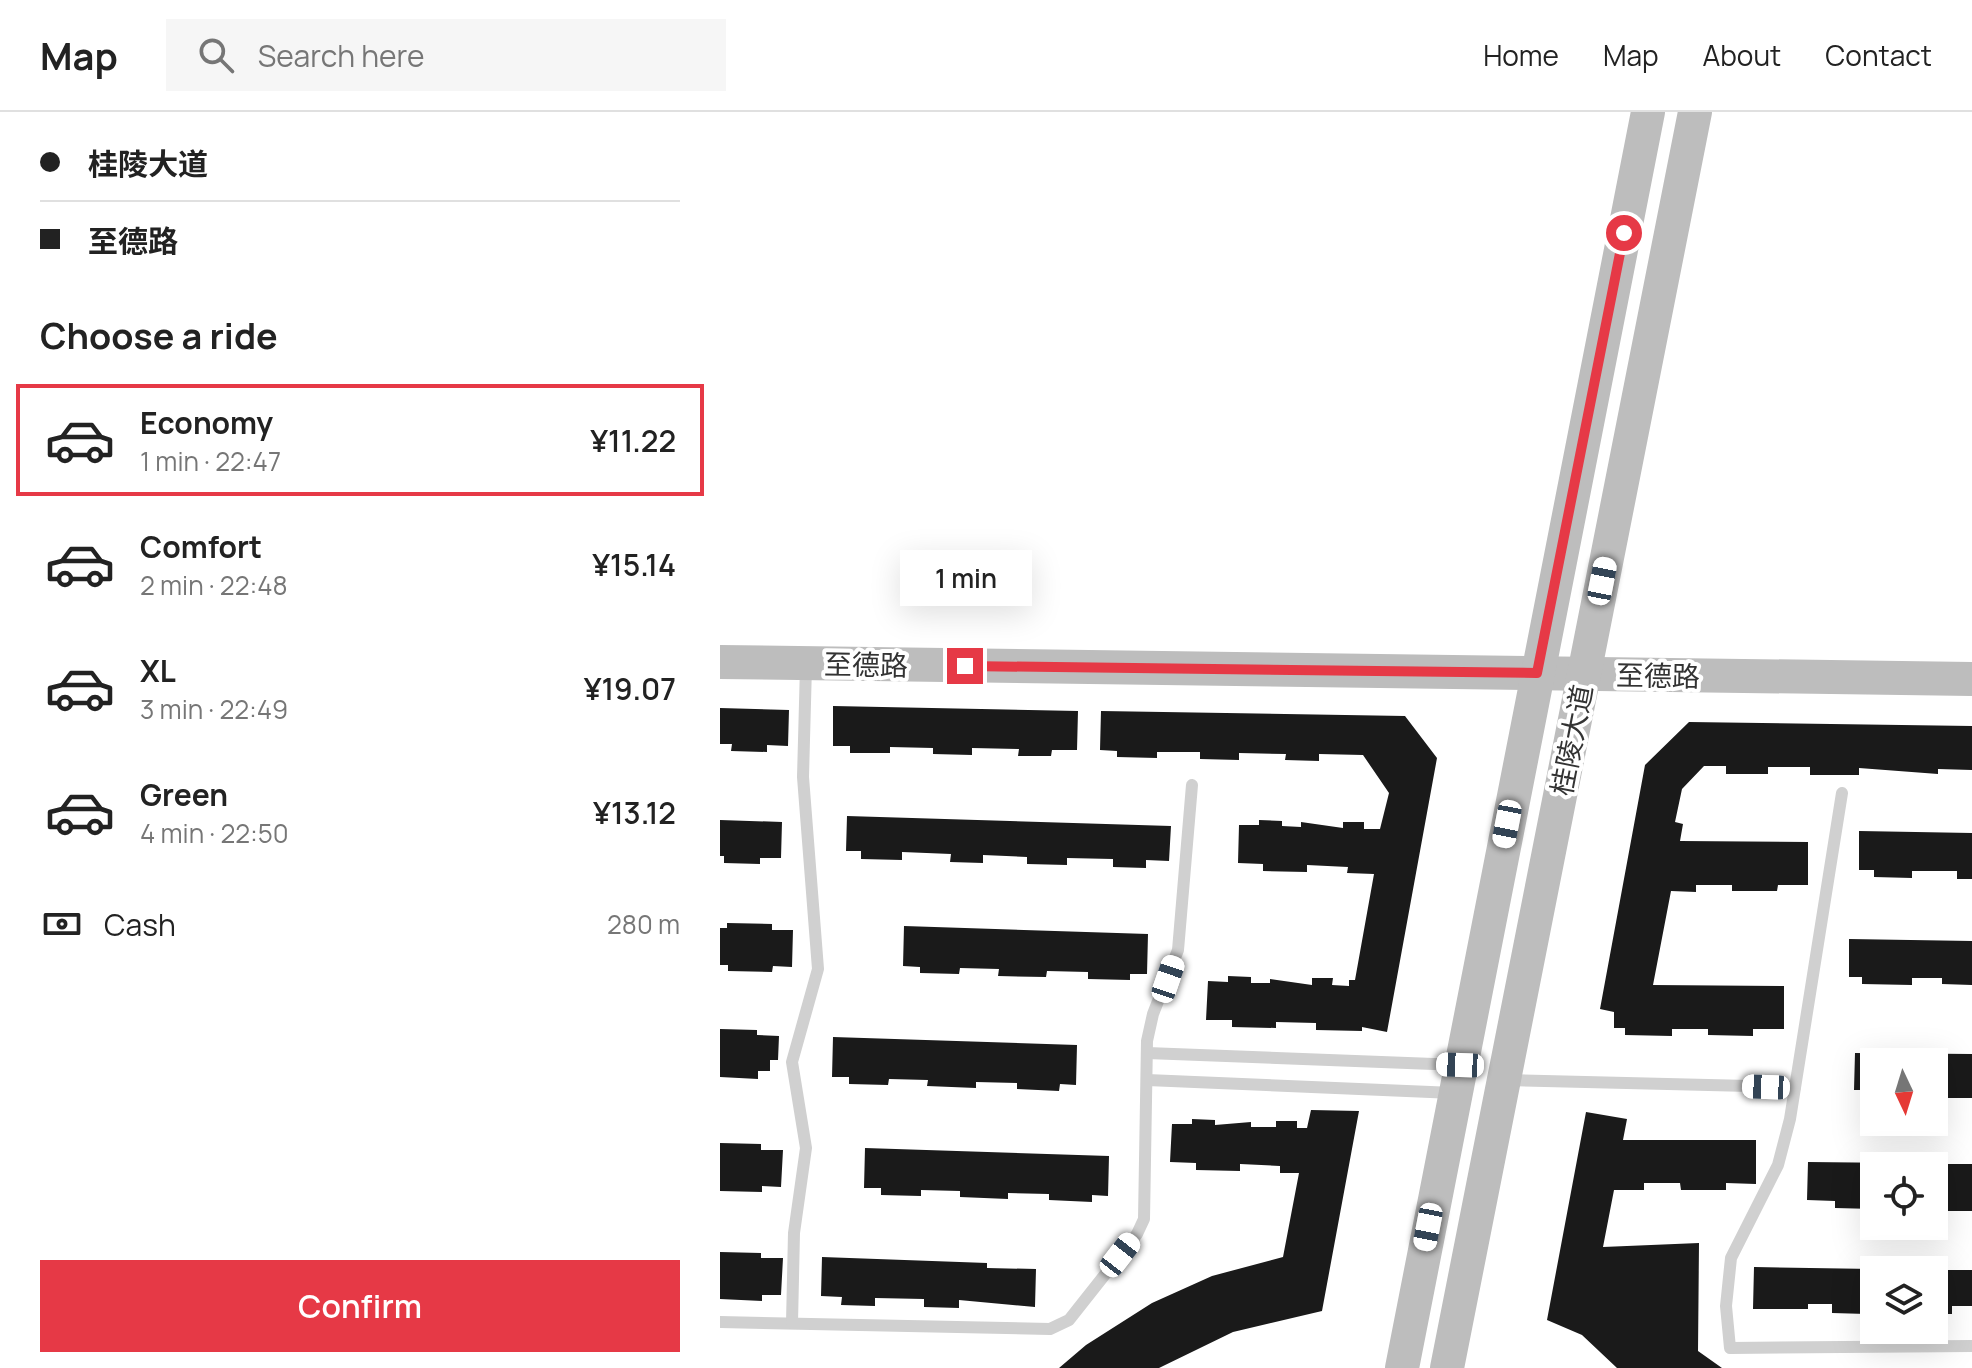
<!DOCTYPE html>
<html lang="en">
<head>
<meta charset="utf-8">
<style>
	:root { --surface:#fff; --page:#f6f6f6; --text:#222; --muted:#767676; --line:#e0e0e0; --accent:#e63946 }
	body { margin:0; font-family:Manrope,"Noto Sans SC",sans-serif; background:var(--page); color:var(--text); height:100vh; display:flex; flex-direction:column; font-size:30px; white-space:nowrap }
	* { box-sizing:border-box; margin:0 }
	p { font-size:26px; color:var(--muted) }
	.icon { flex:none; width:44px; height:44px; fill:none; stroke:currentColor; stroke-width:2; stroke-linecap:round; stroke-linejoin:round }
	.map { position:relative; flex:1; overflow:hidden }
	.drawer { display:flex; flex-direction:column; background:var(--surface); width:720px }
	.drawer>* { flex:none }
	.guide { display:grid; align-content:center; height:176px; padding:0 40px; background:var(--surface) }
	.needle { width:52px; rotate:176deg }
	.controls { position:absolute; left:1140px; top:936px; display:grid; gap:16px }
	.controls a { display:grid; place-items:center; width:88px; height:88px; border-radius:0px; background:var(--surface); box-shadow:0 8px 32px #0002; font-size:40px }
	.end { position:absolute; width:36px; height:36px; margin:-18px; border:10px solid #e63946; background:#fff; box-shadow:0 0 0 4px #fff }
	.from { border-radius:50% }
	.bubble { position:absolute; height:56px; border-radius:0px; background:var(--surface); box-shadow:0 8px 32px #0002; font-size:26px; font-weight:600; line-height:56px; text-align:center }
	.car { position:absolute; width:24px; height:48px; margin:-24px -12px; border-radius:10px; box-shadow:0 0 6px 2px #0007; background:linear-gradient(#fff 24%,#345 0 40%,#fff 0 76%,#345 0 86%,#fff 0) }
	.guide b { display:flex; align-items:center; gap:28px; height:76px; font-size:30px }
	.guide b+b { border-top:2px solid var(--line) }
	.guide i { width:20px; height:20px; background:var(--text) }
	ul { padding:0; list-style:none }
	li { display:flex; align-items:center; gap:24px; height:112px; margin:0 16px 12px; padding:0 24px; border:4px solid transparent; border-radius:0px }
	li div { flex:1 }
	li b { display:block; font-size:30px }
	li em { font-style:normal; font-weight:600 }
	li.active { border-color:var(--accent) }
	li>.icon { width:72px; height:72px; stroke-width:1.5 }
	h2 { padding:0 40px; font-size:36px; line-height:96px }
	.pay { display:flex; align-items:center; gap:20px; height:88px; padding:0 40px; font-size:30px }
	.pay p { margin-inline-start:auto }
	.action { display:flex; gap:16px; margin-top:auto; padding:16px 40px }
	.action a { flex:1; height:92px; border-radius:0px; background:var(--accent); color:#fff; font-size:32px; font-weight:600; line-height:92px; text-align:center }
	header { display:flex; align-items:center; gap:48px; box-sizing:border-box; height:112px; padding:0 40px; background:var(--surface); border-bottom:2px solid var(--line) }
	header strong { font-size:38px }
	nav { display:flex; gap:44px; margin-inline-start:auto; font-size:28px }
	.search { width:560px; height:72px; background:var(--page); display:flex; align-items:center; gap:20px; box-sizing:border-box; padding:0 28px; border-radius:0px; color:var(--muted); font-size:30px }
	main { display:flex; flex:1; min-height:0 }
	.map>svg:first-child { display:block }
	.building { fill:#1a1a1a }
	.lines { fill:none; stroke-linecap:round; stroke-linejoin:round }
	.lane { stroke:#d0d0d0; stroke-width:12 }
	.secondary { stroke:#bdbdbd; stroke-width:34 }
	.route { stroke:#e63946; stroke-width:10 }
	.labels { text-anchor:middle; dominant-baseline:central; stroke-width:8; stroke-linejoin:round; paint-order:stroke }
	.street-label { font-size:28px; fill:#333; stroke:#fff }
</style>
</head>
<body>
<header>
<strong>Map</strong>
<div class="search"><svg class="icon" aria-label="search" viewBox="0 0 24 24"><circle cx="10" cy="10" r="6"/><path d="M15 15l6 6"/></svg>Search here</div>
<nav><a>Home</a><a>Map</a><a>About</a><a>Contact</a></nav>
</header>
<main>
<section class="drawer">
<div class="guide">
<b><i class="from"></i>桂陵大道</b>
<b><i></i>至德路</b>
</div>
<h2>Choose a ride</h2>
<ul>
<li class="active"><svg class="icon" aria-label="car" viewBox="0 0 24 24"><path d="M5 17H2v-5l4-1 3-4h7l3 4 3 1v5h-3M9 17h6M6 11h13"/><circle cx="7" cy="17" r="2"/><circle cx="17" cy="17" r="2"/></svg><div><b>Economy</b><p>1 min · 22:47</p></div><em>¥11.22</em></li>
<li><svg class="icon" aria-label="car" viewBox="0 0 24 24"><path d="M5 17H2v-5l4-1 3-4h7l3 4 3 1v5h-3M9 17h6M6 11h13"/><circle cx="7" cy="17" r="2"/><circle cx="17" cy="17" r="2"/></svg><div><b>Comfort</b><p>2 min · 22:48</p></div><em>¥15.14</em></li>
<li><svg class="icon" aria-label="car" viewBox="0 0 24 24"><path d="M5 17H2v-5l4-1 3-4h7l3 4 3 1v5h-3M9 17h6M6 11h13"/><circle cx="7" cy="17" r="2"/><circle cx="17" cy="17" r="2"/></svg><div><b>XL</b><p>3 min · 22:49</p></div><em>¥19.07</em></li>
<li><svg class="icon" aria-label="car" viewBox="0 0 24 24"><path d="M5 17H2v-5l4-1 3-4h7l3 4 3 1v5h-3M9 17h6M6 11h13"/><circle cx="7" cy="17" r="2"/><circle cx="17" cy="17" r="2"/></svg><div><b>Green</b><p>4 min · 22:50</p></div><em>¥13.12</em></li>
</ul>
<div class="pay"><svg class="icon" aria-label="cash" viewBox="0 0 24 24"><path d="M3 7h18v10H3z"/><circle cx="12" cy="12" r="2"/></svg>Cash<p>280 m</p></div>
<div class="action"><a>Confirm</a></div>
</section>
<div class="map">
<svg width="1252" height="1256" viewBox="0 0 1252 1256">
	<rect width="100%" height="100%" fill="#fff"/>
	<g class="building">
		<polygon points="113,594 358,599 357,638 332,638 331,644 298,644 299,637 252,636 252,643 213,642 213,636 170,635 170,641 130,641 130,634 113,634"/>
		<polygon points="0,596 69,598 68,634 47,633 47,640 11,639 12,632 0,632"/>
		<polygon points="381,599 685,604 717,646 667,920 642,915 642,919 596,918 596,911 556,910 556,916 512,915 512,908 486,908 488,869 508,870 508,864 531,865 531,871 550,871 550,867 592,873 592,866 613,866 612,873 629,874 629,868 635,868 654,762 627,761 628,755 587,753 587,760 543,759 543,752 518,751 519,713 539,713 539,708 562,709 562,714 581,715 581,710 623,716 623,710 644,710 644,717 660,717 669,681 643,643 599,642 599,649 565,648 566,642 519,641 519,648 480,647 480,640 437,640 437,646 397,645 397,639 380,638"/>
		<polygon points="969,610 1252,614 1252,658 1218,657 1218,662 1139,656 1139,663 1090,663 1090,655 1048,655 1048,662 1006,662 1006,654 984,654 962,677 955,710 963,712 960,729 1088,730 1088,773 1058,773 1057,779 1012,779 1012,773 976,773 976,780 951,779 933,873 1064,874 1064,917 1033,917 1033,924 988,923 988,917 952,917 952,924 905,923 905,916 894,916 894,900 880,897 925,653"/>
		<polygon points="127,704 451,714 449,749 426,748 426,756 393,755 393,747 347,746 347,753 307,752 307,745 263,743 263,751 230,750 231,742 182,740 182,748 141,747 141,739 126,739"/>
		<polygon points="0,708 62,710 61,746 40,746 40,752 4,751 4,744 0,744"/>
		<polygon points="1139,719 1252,721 1252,767 1237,767 1237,759 1192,759 1192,766 1154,765 1154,758 1139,758"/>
		<polygon points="7,811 52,812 52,818 73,818 72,855 53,854 52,860 8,859 8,853 0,853 0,816 7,816"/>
		<polygon points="184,814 428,822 427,862 410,862 410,868 368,867 368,860 327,859 326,865 278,864 279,857 240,856 239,862 200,861 200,855 183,854"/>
		<polygon points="1129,827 1252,829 1252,873 1222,872 1222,866 1192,866 1192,873 1142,872 1142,865 1129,865"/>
		<polygon points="0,917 37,918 37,923 59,924 58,948 50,948 50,959 38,959 38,967 0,965"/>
		<polygon points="113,925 357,933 356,973 340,972 339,979 297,977 297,971 256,970 256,976 207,974 208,968 169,967 168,973 129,972 129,965 112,965"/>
		<polygon points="1135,941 1252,942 1252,986 1227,986 1227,980 1214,980 1214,950 1154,950 1154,985 1147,985 1147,978 1134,978"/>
		<polygon points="591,998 639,999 602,1199 513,1220 439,1256 339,1256 366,1233 432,1191 492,1164 563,1145 579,1061 560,1061 560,1054 520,1052 520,1059 476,1058 476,1051 450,1050 452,1012 472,1012 472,1007 495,1008 495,1013 531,1010 531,1015 556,1015 556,1009 577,1009 577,1016 587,1016"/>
		<polygon points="866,1000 907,1007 903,1028 1036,1028 1036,1072 1006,1071 1006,1078 961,1078 960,1071 924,1071 924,1078 894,1078 883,1135 979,1131 978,1239 1002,1256 897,1256 862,1223 827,1208"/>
		<polygon points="0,1031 41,1032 41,1038 63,1038 61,1075 42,1074 42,1080 0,1079"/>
		<polygon points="145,1036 389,1044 388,1084 372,1083 372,1090 329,1088 329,1082 288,1081 288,1087 240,1085 240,1079 201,1078 201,1084 161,1083 161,1076 144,1076"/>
		<polygon points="1088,1050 1183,1051 1183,1054 1154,1054 1154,1097 1115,1096 1115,1089 1087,1088"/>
		<rect x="1214" y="1052" width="38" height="47"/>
		<polygon points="0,1140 41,1141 41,1146 63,1146 61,1183 42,1183 42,1189 0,1187"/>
		<polygon points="102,1145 267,1151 267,1156 316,1157 315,1195 239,1188 239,1196 204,1195 204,1187 155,1186 155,1194 121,1193 122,1185 101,1184"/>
		<polygon points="1034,1155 1154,1157 1154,1193 1147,1193 1147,1202 1112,1201 1112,1192 1088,1192 1088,1197 1033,1197"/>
		<polygon points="1214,1158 1252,1158 1252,1194 1232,1194 1232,1202 1214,1202"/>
	</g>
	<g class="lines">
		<g class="lane">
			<polyline points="1122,681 1070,1007 1058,1053 1011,1146 1006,1194 1010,1236 1252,1234"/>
			<polyline points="427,941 740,953"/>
			<polyline points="427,968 734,981"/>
			<polyline points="787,968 1075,975"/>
			<polyline points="0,1210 330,1217 349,1208 417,1122 424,1107 427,929 433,902 458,838 472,673"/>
			<polyline points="72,1211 74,1121 86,1036 72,950 98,857 83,665 86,554"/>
		</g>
		<g class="secondary">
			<polyline points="0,550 1252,567"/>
			<polyline points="682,1256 928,0"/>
			<polyline points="727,1256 975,0"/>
		</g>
	</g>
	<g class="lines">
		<polyline class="route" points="245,554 817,561 904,121"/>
	</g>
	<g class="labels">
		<g class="street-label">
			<text transform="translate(146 552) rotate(1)">至德路</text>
			<text transform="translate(938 563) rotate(1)">至德路</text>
			<text transform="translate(851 628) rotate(-79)">桂陵大道</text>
		</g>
	</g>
</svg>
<div class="controls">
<a><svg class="needle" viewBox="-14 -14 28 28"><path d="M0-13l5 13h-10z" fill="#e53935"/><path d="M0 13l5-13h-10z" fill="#767676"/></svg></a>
<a><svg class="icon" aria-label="locate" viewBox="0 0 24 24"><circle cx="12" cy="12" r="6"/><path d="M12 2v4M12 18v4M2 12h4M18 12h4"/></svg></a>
<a><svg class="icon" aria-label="layers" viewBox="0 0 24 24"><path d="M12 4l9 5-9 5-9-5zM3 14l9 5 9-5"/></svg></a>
</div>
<i class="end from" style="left:904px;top:121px"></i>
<i class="end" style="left:245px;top:554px"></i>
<div class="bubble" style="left:180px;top:438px;width:132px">1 min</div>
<i class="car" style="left:882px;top:469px;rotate:11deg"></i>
<i class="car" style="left:787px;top:712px;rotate:191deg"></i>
<i class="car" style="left:448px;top:867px;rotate:19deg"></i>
<i class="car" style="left:740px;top:953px;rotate:272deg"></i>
<i class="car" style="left:1046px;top:975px;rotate:272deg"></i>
<i class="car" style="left:708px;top:1115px;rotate:191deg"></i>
<i class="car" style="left:400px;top:1143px;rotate:38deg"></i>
</div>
</main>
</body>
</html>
